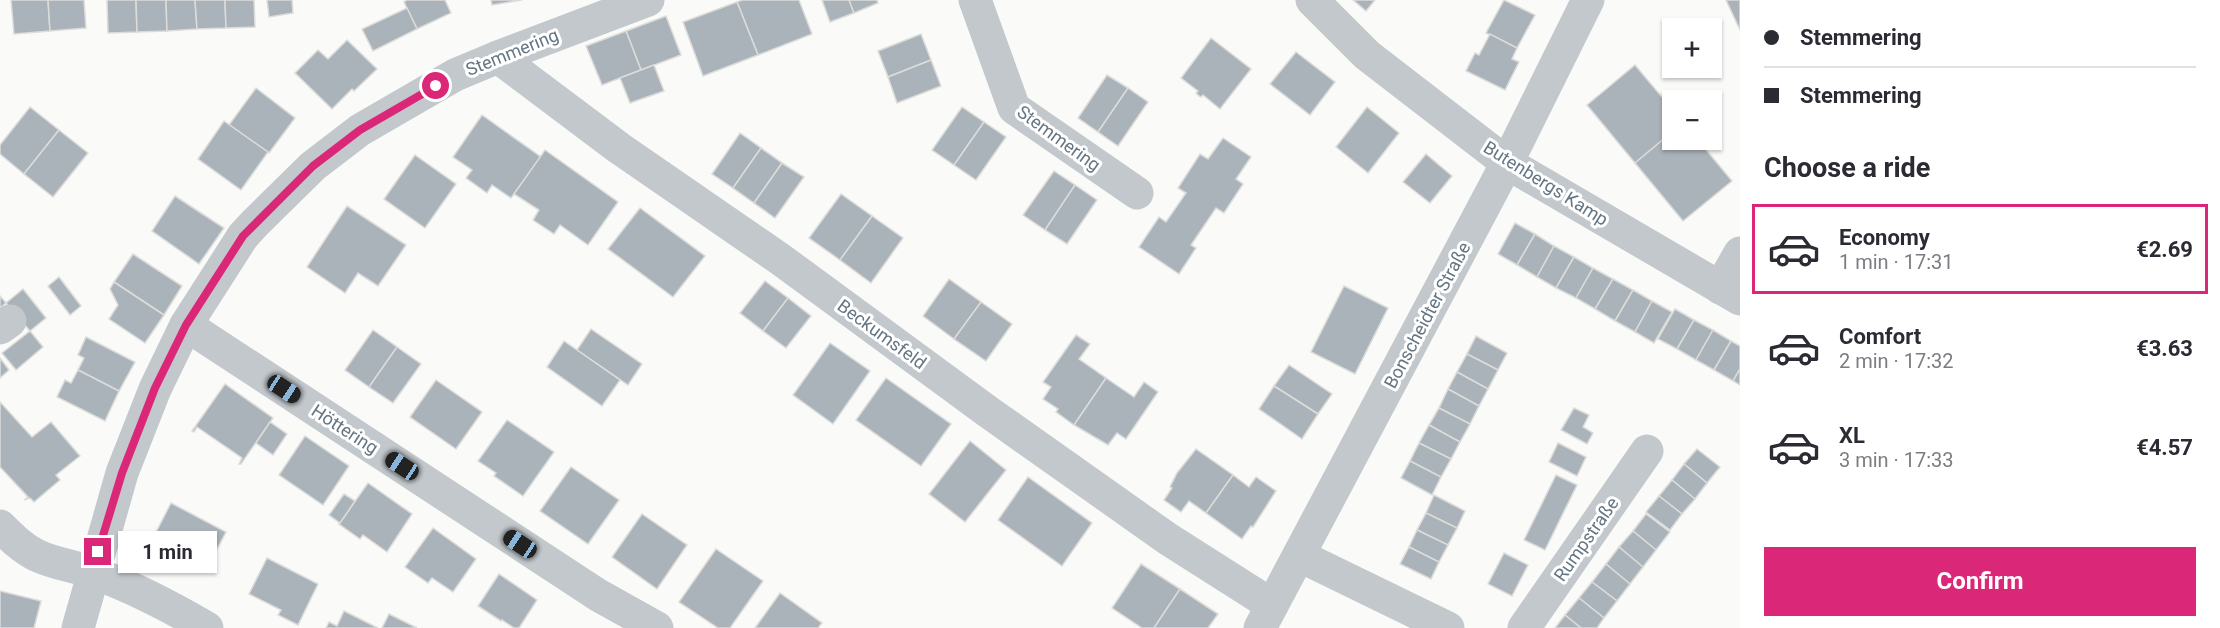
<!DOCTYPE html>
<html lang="en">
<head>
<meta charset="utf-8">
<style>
	:root { --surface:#fff; --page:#f7f7f7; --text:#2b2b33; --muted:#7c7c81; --line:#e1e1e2; --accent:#db2777 }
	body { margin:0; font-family:Roboto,sans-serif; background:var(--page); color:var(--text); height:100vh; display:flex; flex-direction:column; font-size:22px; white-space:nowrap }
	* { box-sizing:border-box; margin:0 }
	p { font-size:20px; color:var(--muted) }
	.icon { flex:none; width:33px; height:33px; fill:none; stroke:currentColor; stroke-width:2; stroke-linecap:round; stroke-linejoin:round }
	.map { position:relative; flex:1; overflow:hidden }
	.details { display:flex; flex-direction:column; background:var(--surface); width:480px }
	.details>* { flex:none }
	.hud { display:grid; align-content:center; height:132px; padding:0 24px; background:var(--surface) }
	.controls { position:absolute; left:1662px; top:18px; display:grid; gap:12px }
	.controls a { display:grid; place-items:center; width:60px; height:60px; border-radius:0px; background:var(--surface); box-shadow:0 2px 4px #0004; font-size:30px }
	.end { position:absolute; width:27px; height:27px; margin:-14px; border:8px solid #db2777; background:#fff; box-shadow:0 0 0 3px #fff }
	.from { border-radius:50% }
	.bubble { position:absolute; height:42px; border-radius:0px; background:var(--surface); box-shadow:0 2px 4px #0004; font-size:20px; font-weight:700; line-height:42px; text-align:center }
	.car { position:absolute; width:18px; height:36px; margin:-18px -9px; border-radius:8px; box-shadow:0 0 4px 2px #0007; background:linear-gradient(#222 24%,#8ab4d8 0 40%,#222 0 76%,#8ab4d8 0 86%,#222 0) }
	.hud b { display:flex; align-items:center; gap:21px; height:57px; font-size:22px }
	.hud b+b { border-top:2px solid var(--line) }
	.hud i { width:15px; height:15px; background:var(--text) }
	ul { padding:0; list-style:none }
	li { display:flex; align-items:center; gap:18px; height:90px; margin:0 12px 9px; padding:0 12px; border:3px solid transparent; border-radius:0px }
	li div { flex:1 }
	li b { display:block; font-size:22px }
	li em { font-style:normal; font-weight:700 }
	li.on { border-color:var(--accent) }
	li>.icon { width:54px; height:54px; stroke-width:1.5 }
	h2 { padding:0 24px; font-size:27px; line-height:72px }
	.button { display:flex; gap:12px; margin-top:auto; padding:12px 24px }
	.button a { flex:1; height:69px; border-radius:0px; background:var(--accent); color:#fff; font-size:24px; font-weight:700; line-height:69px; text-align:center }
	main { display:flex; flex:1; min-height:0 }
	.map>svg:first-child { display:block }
	.building { fill:#aab3b9; stroke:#dcdcda; stroke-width:1.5 }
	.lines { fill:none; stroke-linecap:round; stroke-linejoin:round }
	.minor { stroke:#c3c8cc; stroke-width:33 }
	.route { stroke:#db2777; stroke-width:8 }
	.labels { text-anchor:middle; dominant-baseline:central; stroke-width:6; stroke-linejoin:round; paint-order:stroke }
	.street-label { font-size:18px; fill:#657683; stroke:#fff }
</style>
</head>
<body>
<main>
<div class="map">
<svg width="1740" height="628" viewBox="0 0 1740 628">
	<rect width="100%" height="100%" fill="#fafaf8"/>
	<g class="building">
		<polygon points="11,0 48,0 50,31 14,34"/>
		<polygon points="48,0 84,0 86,28 50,31"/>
		<polygon points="107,0 136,0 137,32 108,33"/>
		<polygon points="136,0 166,0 167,31 137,32"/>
		<polygon points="166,0 195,0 197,29 167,31"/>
		<polygon points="195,0 225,0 226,28 197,29"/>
		<polygon points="225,0 254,0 255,27 226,28"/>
		<polygon points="267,0 292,0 293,13 269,17"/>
		<polygon points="407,0 445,0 451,13 417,29 404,2"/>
		<polygon points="491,0 522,0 492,5"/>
		<polygon points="742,0 799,0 812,34 758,55 737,2"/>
		<polygon points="822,0 849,0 854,13 830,22"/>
		<polygon points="849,0 877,0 878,3 854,13"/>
		<polygon points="1353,0 1375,0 1366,11"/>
		<polygon points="1504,0 1535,15 1517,48 1486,33"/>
		<polygon points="1726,0 1740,0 1740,30"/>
		<polygon points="737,2 758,55 703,76 683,22"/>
		<polygon points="407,8 417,29 373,51 362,29"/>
		<polygon points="666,16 681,55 641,70 626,31"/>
		<polygon points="626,31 641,70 602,85 586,46"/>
		<polygon points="921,34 931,60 888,77 878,51"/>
		<polygon points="1490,34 1517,48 1512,59 1519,62 1505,90 1466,71 1475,53 1479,55"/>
		<polygon points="1211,38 1251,69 1220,109 1203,95 1201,97 1199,96 1196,93 1198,91 1181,78"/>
		<polygon points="347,40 377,69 354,91 352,89 332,109 295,73 318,50 328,59"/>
		<polygon points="1296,52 1335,82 1310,115 1270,84"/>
		<polygon points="931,60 941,86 897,103 888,77"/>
		<polygon points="654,65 664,91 630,103 620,78"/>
		<polygon points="1635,65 1672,109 1672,132 1635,163 1587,105"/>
		<polygon points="1107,75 1128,88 1098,132 1078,118"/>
		<polygon points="256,88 295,118 269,153 229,125"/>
		<polygon points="1128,88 1148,102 1118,146 1098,132"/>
		<polygon points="30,107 59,130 24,174 0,154 0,145"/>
		<polygon points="962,107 984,122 954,165 932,150"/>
		<polygon points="1367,107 1399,133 1368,173 1336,147"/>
		<polygon points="482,115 541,157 511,198 492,185 487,193 466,178 472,170 453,157"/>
		<polygon points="224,121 268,152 241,190 198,159"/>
		<polygon points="984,122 1006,137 976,180 954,165"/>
		<polygon points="59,130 88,153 53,197 24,174"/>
		<polygon points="1672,132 1672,140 1698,140 1732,181 1683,221 1635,163"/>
		<polygon points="740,133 761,148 733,188 712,174"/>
		<polygon points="1223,138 1251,157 1236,179 1243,184 1224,213 1216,208 1191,245 1196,248 1179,274 1139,247 1159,217 1166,222 1186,193 1178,188 1200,154 1208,159"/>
		<polygon points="761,148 782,163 754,203 733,188"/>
		<polygon points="545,150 618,202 588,245 560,225 554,234 533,220 539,210 514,194"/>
		<polygon points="1426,154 1452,176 1430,203 1403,182"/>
		<polygon points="415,155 456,184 425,228 384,199"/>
		<polygon points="782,163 804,177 775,218 754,203"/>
		<polygon points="1054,171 1075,185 1045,230 1023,215"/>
		<polygon points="1075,185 1097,200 1067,244 1045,230"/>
		<polygon points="841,194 872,216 840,260 809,238"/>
		<polygon points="175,196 224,228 199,264 152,231"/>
		<polygon points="347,206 406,245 378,286 358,273 345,293 307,267"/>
		<polygon points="640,208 705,256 673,297 608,249"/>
		<polygon points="872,216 903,238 871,283 840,260"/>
		<polygon points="1515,223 1535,234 1517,265 1498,254"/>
		<polygon points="1535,234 1554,246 1537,277 1517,265"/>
		<polygon points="1554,246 1574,257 1556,288 1537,277"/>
		<polygon points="133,254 182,286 164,315 114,282"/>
		<polygon points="1574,257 1593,268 1576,298 1556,288"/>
		<polygon points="1593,268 1613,279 1595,309 1576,298"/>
		<polygon points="59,277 81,306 70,315 48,286"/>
		<polygon points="949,279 981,302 954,339 923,316"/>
		<polygon points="1613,279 1633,290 1615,321 1595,309"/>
		<polygon points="765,281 788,298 763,331 740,313"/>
		<polygon points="114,282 164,315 145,343 109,319 118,305 110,289"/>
		<polygon points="1344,286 1388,308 1355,374 1311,352"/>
		<polygon points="23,289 46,318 30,331 6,303"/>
		<polygon points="1633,290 1652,301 1635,332 1615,321"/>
		<polygon points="0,296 6,303 0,308"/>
		<polygon points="788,298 811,316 786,348 763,331"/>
		<polygon points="1652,301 1672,312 1654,343 1635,332"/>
		<polygon points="981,302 1012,324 986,361 954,339"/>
		<polygon points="1675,309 1694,320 1677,349 1658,339"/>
		<polygon points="1694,320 1713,330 1696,360 1677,349"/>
		<polygon points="591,329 642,364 628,385 577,350"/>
		<polygon points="373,330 397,347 369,387 345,370"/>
		<polygon points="1713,330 1731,341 1714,370 1696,360"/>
		<polygon points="30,331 43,347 16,370 2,353"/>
		<polygon points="1076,335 1090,344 1079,359 1106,378 1074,425 1056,412 1058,409 1043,399 1051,387 1043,382"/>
		<polygon points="1476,336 1507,353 1498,370 1467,354"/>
		<polygon points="86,337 135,362 119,391 78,370 84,358 78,355"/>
		<polygon points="564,341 620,380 602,406 547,367"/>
		<polygon points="1731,341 1740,346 1740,369 1733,381 1714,370"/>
		<polygon points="830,343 870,371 833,424 793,395"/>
		<polygon points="397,347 421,364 393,403 369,387"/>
		<polygon points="1467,354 1498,370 1488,389 1457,372"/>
		<polygon points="0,358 9,370 0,378"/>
		<polygon points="1289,365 1332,394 1318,414 1274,386"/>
		<polygon points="1740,369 1740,385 1733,381"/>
		<polygon points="78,370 119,391 105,421 57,397 65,380 71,383"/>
		<polygon points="1457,372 1488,389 1479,406 1448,389"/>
		<polygon points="886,378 951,424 921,466 856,420"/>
		<polygon points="1106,378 1134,397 1144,382 1158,392 1126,439 1117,433 1108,445 1074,425"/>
		<polygon points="436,380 482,412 456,449 410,417"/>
		<polygon points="225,384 273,418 241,464 239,464 242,458 197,427 194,432 192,431"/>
		<polygon points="1274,386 1318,414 1302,439 1259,409"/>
		<polygon points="1448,389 1479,406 1470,424 1439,408"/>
		<polygon points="0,402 32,437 51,422 80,456 56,475 60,480 34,502 30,498 24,500 28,497 0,467"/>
		<polygon points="1439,408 1470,424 1460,442 1429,425"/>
		<polygon points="1574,408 1589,415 1583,427 1593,433 1587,444 1561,430"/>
		<polygon points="507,420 554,452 523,496 494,476 496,473 478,461"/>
		<polygon points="270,422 287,434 273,455 256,443"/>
		<polygon points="1429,425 1460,442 1451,459 1419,443"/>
		<polygon points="305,436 349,466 323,505 279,475"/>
		<polygon points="970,441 1006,470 965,522 929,494"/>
		<polygon points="1419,443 1451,459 1441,477 1410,461"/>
		<polygon points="1558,443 1586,457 1577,476 1549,462"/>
		<polygon points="1196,449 1233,475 1206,513 1189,501 1181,512 1164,500 1172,488 1170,487 1177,473"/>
		<polygon points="1697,449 1720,467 1707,483 1684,464"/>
		<polygon points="1410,461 1441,477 1432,495 1401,478"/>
		<polygon points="1684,464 1707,483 1695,499 1672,480"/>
		<polygon points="571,467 619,500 588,544 540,511"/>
		<polygon points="1233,475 1249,487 1256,477 1276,491 1253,527 1251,526 1242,539 1206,513"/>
		<polygon points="1556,475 1577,485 1545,550 1524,540"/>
		<polygon points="1028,477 1092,523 1062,566 998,520"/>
		<polygon points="1672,480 1695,499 1682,514 1659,496"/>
		<polygon points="368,483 412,514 387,552 363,535 360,539 339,524"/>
		<polygon points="344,494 355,501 340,523 329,515"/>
		<polygon points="1434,495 1465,511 1457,528 1426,513"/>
		<polygon points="1659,496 1682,514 1670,530 1646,512"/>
		<polygon points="171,503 226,532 206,570 151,542"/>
		<polygon points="1426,513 1457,528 1448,545 1417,530"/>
		<polygon points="642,514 687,545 657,589 612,557"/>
		<polygon points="1646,514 1670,532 1656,550 1633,531"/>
		<polygon points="433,528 476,559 453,592 432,578 428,583 405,567"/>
		<polygon points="1417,530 1448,545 1439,562 1409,547"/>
		<polygon points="1633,531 1656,550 1643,567 1619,547"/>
		<polygon points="1409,547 1439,562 1431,579 1400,564"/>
		<polygon points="1619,547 1643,567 1630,584 1606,564"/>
		<polygon points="716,549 763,581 730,628 718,628 679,602"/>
		<polygon points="1504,553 1528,565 1512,596 1488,584"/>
		<polygon points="267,558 318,584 298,625 278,615 281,610 249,594"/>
		<polygon points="1141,564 1180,589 1154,628 1142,628 1112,608"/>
		<polygon points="1606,564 1630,584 1617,601 1592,582"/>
		<polygon points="499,574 537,600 519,628 514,628 502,620 501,621 478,606"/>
		<polygon points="1592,582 1617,601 1604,618 1579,598"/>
		<polygon points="1180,589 1218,614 1208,628 1154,628"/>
		<polygon points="0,591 41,601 34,628 0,628"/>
		<polygon points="780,593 822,623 818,628 755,628"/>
		<polygon points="1579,598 1604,618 1597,628 1581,628 1565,615"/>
		<polygon points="344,611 378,628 326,628 329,622 337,626"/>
		<polygon points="389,614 417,628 382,628"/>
		<polygon points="1565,615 1581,628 1555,628"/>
	</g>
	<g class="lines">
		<g class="minor">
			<polyline points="975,0 1014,108 1137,193"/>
			<polyline points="1312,0 1367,55 1507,163 1740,299"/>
			<polyline points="498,57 619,148 780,259 987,411 1168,539 1272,605"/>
			<polyline points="1720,288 1740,253"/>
			<polyline points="186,325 598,595 657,628"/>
			<polyline points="0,328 10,321"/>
			<path d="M 0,526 C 11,537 22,548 36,555 C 54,564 75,566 94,573 C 133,587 171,607 207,628"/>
			<polyline points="1300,556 1448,628"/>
			<polyline points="78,628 122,473 155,389 186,325 243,236 255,223 313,166 360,130 455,75 498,57 648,0"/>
			<polyline points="1260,628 1507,163 1588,0"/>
			<polyline points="1524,628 1647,451"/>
		</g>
	</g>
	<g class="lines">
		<polyline class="route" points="98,552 122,473 155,388 186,325 243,236 313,166 360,130 436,86"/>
	</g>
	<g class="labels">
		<g class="street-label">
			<text transform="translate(512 52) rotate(-22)">Stemmering</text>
			<text transform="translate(1059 138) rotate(36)">Stemmering</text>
			<text transform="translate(1546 183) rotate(32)">Butenbergs Kamp</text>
			<text transform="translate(1427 315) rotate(-62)">Bonscheidter Straße</text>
			<text transform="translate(882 334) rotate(36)">Beckumsfeld</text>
			<text transform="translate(345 429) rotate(33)">Höttering</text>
			<text transform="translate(1586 539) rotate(-55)">Rumpstraße</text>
		</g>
	</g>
</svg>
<div class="controls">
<a>+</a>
<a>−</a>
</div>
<i class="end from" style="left:436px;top:86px"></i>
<i class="end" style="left:98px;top:552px"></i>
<div class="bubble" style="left:118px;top:531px;width:99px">1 min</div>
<i class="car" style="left:284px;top:389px;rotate:123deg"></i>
<i class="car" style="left:402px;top:466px;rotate:303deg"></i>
<i class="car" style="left:520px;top:544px;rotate:303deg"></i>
</div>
<section class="details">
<div class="hud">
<b><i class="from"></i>Stemmering</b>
<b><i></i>Stemmering</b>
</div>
<h2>Choose a ride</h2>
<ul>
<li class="on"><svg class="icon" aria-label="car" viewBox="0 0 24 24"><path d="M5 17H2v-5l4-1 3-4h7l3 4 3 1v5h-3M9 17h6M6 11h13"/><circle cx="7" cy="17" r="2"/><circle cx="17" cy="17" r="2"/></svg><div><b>Economy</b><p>1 min · 17:31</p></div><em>€2.69</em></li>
<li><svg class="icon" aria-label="car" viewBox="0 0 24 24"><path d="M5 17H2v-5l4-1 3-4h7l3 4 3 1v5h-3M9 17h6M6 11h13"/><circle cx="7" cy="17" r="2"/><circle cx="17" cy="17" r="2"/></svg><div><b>Comfort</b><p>2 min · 17:32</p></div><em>€3.63</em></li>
<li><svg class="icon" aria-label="car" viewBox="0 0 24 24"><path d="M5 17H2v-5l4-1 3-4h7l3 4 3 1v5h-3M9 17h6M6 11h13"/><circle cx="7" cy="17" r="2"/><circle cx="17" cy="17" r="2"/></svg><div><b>XL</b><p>3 min · 17:33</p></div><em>€4.57</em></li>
</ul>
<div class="button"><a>Confirm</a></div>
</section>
</main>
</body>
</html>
